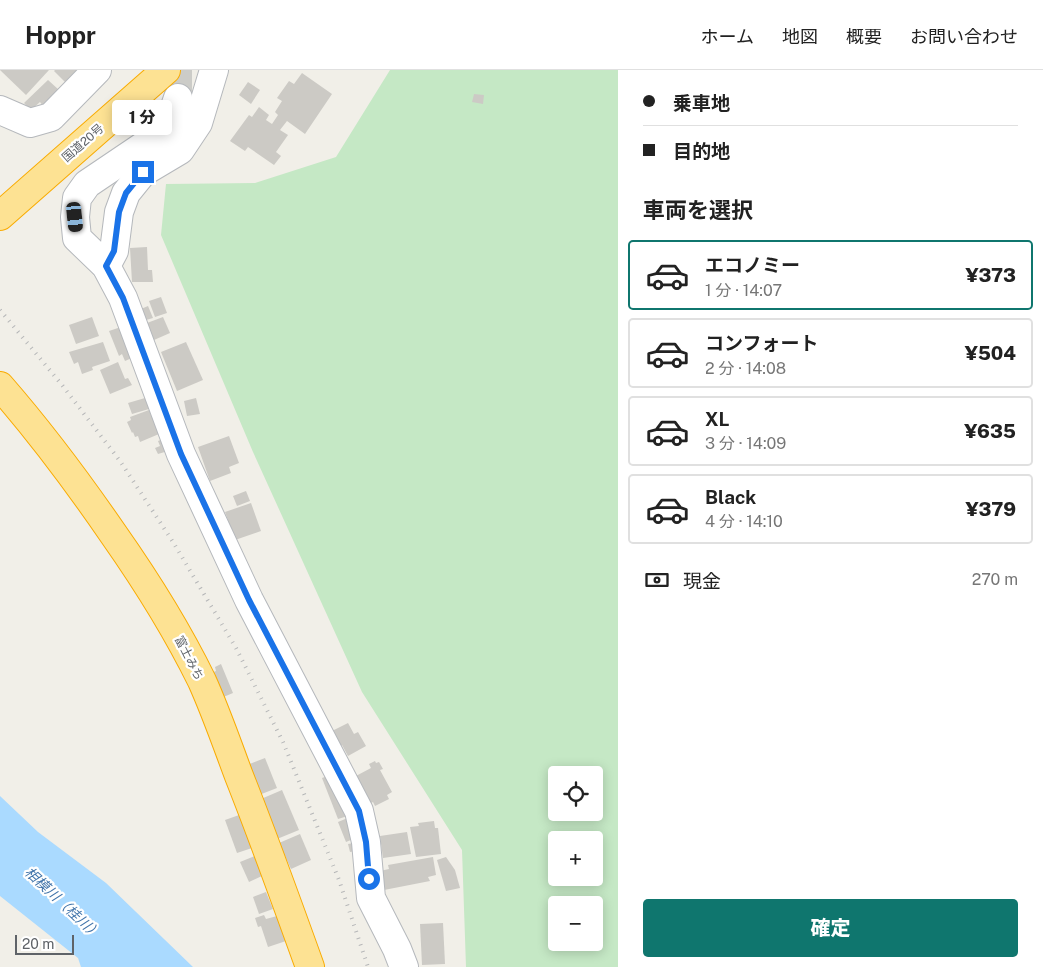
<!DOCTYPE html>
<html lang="ja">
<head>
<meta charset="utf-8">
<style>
	:root { --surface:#fff; --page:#f2f2f2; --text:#222; --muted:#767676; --line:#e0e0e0; --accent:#0f766e }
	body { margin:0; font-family:"Public Sans","Noto Sans JP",sans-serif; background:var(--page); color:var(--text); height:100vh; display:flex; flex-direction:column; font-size:19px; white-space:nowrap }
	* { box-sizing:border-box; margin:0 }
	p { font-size:16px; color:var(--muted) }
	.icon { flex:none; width:28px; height:28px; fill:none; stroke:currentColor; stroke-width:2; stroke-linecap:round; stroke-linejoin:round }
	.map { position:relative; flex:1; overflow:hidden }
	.details { display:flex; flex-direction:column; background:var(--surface); width:425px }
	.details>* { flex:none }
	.hud { display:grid; align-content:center; height:110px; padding:0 25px; background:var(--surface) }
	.tools { position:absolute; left:548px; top:696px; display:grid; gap:10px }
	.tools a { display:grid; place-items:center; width:55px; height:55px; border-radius:5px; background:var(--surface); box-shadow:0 2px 12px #0003; font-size:25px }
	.scale { position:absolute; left:15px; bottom:12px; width:59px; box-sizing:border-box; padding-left:5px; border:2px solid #5f6368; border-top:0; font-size:14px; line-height:18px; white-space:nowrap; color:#5f6368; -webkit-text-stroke:4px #fff; paint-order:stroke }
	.end { position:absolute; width:22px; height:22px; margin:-11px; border:6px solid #1a73e8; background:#fff; box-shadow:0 0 0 2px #fff }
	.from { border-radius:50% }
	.bubble { position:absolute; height:35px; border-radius:5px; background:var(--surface); box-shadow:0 2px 12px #0003; font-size:16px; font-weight:800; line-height:35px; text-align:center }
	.car { position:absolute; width:15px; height:30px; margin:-15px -8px; border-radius:6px; box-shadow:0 0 4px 1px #0007; background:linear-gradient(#222 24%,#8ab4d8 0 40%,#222 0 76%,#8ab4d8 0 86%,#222 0) }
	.hud b { display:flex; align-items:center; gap:18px; height:48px; font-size:19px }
	.hud b+b { border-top:1px solid var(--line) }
	.hud i { width:12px; height:12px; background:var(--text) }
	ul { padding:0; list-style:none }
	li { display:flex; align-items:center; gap:15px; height:70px; margin:0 10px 8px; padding:0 15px; border:2px solid var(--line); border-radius:5px }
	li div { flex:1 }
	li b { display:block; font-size:19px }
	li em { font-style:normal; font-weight:800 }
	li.on { border-color:var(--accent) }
	li>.icon { width:45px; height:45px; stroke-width:1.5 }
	h2 { padding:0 25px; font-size:22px; line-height:60px }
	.pay { display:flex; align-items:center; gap:12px; height:55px; padding:0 25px; font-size:19px }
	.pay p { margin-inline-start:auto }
	.action { display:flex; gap:10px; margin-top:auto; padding:10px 25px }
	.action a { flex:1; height:58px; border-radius:5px; background:var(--accent); color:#fff; font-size:20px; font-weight:800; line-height:58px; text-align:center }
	header { display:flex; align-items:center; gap:30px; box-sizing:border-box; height:70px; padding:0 25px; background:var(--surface); border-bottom:1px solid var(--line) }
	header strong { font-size:24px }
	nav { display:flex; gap:28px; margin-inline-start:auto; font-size:18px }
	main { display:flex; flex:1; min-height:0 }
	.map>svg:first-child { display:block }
	.green { fill:#c5e8c5; fill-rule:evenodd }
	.water { fill:#aadaff }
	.building { fill:#cccac5 }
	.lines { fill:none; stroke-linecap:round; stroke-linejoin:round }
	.minor-tunnel { stroke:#ccccc8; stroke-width:28; stroke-dasharray:28 14; stroke-linecap:butt }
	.minor-casing { stroke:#b5b8bc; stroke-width:30 }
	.highway-casing { stroke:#f9ab00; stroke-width:30 }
	.minor { stroke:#fff; stroke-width:28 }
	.highway { stroke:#fde293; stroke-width:28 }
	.rail { stroke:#b6b7b8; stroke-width:4; stroke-dasharray:1 6; stroke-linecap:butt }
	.route { stroke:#1a73e8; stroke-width:6 }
	.labels { text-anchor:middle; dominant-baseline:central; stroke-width:4.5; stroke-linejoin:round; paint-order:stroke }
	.street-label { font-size:12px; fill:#5f6368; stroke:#fff }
	.water-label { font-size:14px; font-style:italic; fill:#4174aa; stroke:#fff }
</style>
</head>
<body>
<header>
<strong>Hoppr</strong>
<nav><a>ホーム</a><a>地図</a><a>概要</a><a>お問い合わせ</a></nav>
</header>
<main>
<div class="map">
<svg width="618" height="897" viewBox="0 0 618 897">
	<rect width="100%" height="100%" fill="#f1efe8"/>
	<path class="green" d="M 390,0 L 618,0 L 618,897 L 466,897 L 462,780 L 362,622 L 253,382 L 161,165 L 166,114 L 255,113 L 336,87 ZM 556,705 L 594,705 L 594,742 L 556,742 ZM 556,770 L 594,770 L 594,808 L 556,808 ZM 556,835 L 594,835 L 594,872 L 556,872 Z"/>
	<polygon class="water" points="0,726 38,762 106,813 193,897 81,897 78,888 0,826"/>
	<g class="building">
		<polygon points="0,0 49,0 26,25"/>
		<polygon points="55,0 77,0 65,12 54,1"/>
		<polygon points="302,3 332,24 305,64 287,51 280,60 288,65 276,82 281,86 274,95 248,77 245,81 230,71 249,45 252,47 259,37 269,45 266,50 272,54 278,45 275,42 282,31 277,28 289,11 294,14"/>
		<polygon points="48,10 59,20 43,36 40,32 31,40 24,33"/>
		<polygon points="248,12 260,20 251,34 239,25"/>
		<polygon points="474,24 484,25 483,34 472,32"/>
		<polygon points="147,177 148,200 152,200 153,212 132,212 130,178"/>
		<polygon points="161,227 167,243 155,247 149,231"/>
		<polygon points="148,236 153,248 146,250 141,239"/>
		<polygon points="92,247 99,266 76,274 69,255"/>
		<polygon points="163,247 170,263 154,270 147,253"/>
		<polygon points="121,257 134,287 125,291 122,284 119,286 109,261"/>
		<polygon points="103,272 110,291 92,297 93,300 82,304 78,292 74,294 69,282"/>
		<polygon points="186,272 203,310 177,321 161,282"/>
		<polygon points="118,292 125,309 128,308 132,315 110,324 100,300"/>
		<polygon points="145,328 149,339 132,344 128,333"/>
		<polygon points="196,328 200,344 187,346 184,331"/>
		<polygon points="149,340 159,364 140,372 138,366 135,367 133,362 132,363 127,352 131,350 130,347"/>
		<polygon points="229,366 239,393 229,397 231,403 210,411 198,377"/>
		<polygon points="163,369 168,381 158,384 155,378 160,376 158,371"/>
		<polygon points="246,421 250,431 237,436 233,426"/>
		<polygon points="251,433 261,461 235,470 225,442"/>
		<polygon points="221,594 233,623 221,628 211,603 216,601 215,597"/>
		<polygon points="348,653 354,664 358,662 366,676 348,686 342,675 339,677 330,662"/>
		<polygon points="265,688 277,718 259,725 247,695"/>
		<polygon points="375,691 376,693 379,692 383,699 380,700 392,722 387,725 389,729 375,736 373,732 369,734 363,723 365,722 354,707 371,698 369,694"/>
		<polygon points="330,705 351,745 338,749 322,708"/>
		<polygon points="282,720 299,760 277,769 261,729"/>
		<polygon points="242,744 255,777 237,783 225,750"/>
		<polygon points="350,747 358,767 346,772 338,752"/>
		<polygon points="434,751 435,758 438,758 441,784 416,787 410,757 419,756 418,753"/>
		<polygon points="407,762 411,784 383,788 380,766"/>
		<polygon points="300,764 311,790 291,799 279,773"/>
		<polygon points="359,772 361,780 350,782 348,774"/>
		<polygon points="257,785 266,804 249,812 240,792"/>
		<polygon points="433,787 436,805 428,807 430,811 384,820 380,801 389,799 388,795"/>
		<polygon points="446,787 455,800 460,818 446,821 437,790"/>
		<polygon points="266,822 273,839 259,844 253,827"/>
		<polygon points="264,845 266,849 277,846 286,871 268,877 261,856 258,857 255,848"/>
		<polygon points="443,853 445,894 422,895 420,854"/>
	</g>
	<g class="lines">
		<polyline class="minor-tunnel" points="178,0 178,28"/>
		<defs>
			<g id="minor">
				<polyline points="178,28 167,60 87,114 77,128 75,147 77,168 106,196 123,228 181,384 249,530 359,741 366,772 371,828 397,879 404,897"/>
				<polyline points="0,40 30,53 51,47 97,0"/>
				<polyline points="106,196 114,181 119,142 126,123 143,102 180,80 198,53 214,0"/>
			</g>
			<g id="highway">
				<polyline points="0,146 166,0"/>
				<path d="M 0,316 C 41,363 79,414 114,465 C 147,512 177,560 202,611 C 216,642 227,674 239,706 C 264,769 287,833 310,897"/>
			</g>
		</defs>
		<use href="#minor" class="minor-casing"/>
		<use href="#highway" class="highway-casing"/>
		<use href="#minor" class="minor"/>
		<use href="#highway" class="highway"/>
		<polyline class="rail" points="0,240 62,315 120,391 173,472 236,578 283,672 339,810 368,897"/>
	</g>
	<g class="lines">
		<polyline class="route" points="143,102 126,123 119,142 114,181 106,196 123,228 181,384 249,530 359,741 366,772 369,809"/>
	</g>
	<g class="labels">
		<g class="street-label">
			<text transform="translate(83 73) rotate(-41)">国道20号</text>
			<text transform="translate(189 588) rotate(63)">富士みち</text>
		</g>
		<g class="water-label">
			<text transform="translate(63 833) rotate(43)">相模川（桂川）</text>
		</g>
	</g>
</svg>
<div class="tools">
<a><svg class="icon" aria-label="locate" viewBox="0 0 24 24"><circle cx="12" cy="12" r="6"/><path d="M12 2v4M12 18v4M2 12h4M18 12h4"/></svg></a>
<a>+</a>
<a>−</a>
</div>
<div class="scale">20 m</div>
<i class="end from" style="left:369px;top:809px"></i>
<i class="end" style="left:143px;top:102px"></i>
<div class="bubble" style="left:112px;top:30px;width:60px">1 分</div>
<i class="car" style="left:75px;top:147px;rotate:174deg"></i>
</div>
<section class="details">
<div class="hud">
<b><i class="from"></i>乗車地</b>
<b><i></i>目的地</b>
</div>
<h2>車両を選択</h2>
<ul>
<li class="on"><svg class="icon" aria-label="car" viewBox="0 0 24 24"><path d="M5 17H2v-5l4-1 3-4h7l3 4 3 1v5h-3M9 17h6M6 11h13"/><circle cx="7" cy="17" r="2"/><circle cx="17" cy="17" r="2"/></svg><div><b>エコノミー</b><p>1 分 · 14:07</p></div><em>¥373</em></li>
<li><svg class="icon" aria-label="car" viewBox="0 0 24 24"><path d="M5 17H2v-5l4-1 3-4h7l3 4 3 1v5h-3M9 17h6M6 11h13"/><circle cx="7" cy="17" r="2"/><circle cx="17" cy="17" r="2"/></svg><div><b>コンフォート</b><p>2 分 · 14:08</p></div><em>¥504</em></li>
<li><svg class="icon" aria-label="car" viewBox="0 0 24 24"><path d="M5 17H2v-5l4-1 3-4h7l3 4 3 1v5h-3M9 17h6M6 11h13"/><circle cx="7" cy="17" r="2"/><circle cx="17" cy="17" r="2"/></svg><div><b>XL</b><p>3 分 · 14:09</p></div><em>¥635</em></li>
<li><svg class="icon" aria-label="car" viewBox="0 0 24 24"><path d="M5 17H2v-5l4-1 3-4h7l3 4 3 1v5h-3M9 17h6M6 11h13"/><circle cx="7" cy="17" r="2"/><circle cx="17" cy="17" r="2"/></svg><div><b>Black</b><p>4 分 · 14:10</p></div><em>¥379</em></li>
</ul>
<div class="pay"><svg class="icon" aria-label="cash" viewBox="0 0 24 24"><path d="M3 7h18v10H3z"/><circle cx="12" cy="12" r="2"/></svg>現金<p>270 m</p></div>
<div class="action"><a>確定</a></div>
</section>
</main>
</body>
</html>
